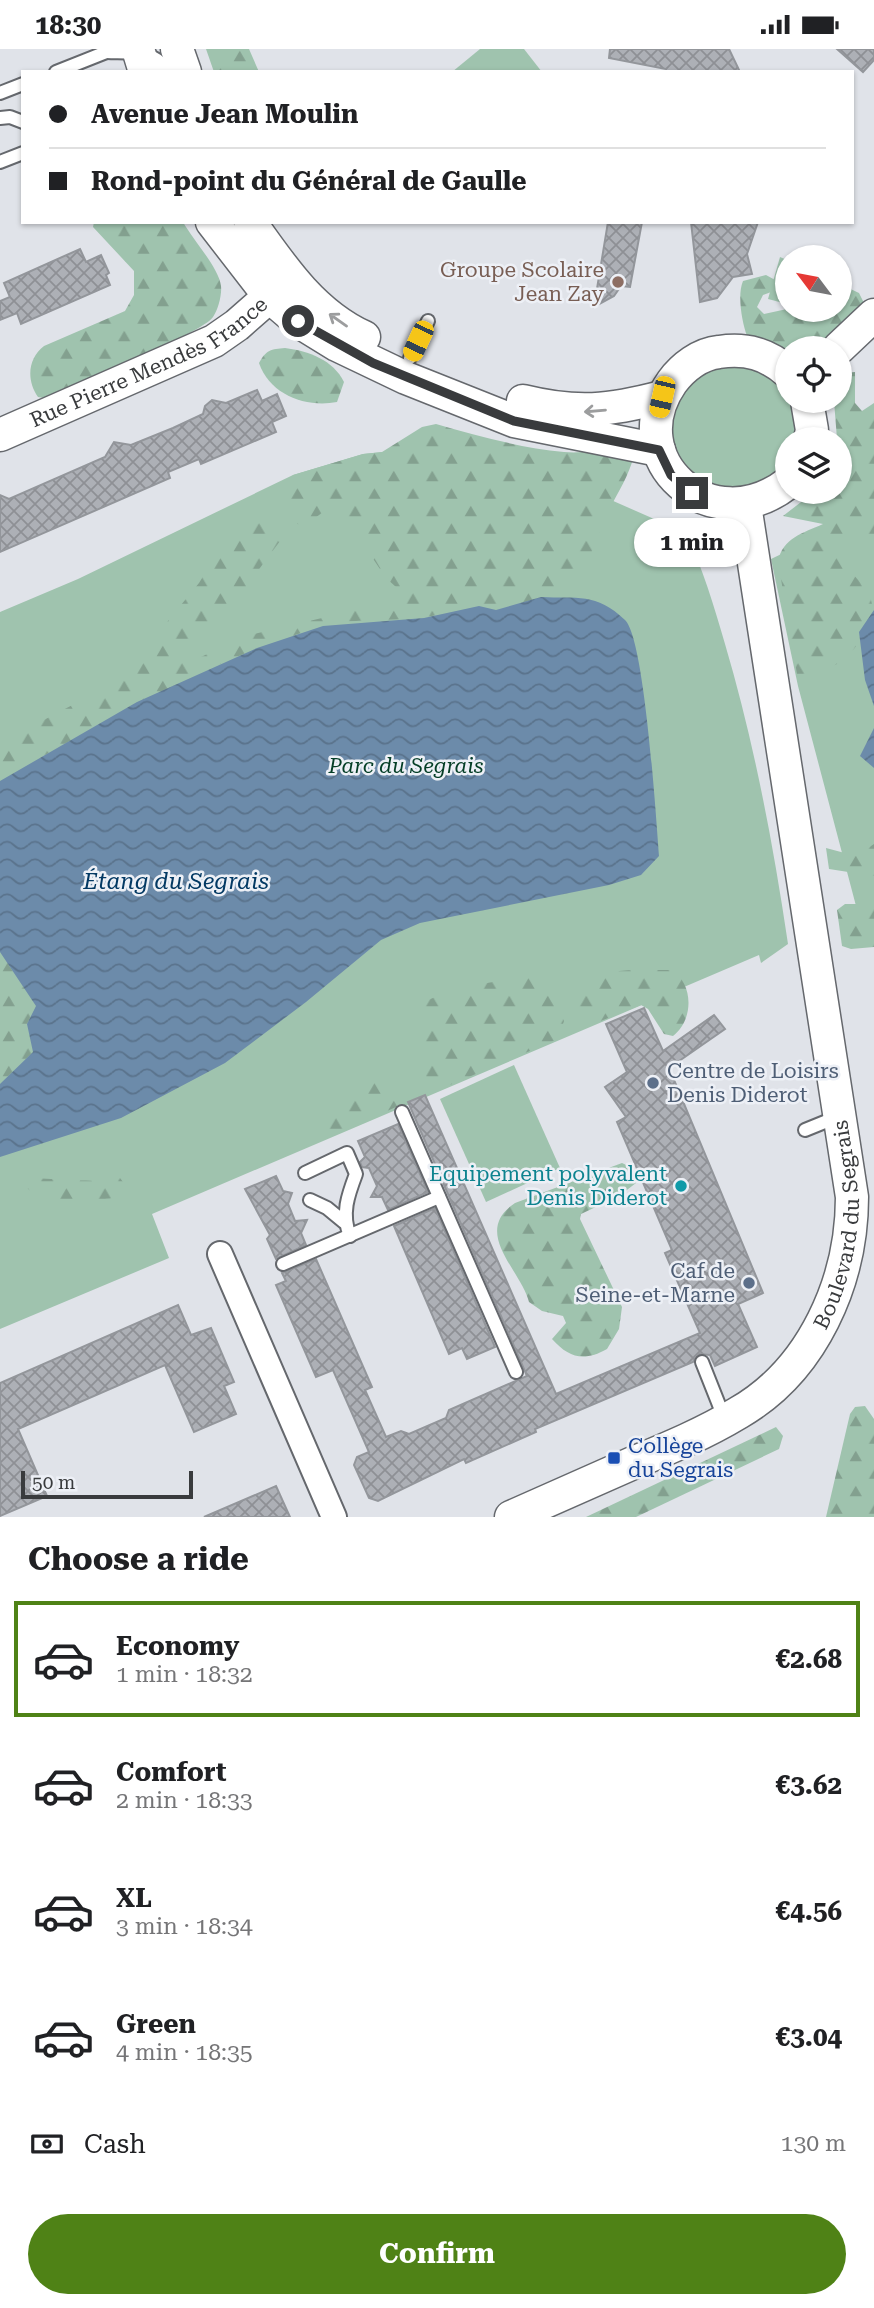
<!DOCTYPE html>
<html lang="en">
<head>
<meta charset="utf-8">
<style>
	:root { --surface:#fff; --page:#f2f2f2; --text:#202124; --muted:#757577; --line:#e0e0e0; --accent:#4f8216 }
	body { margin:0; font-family:"Roboto Serif",serif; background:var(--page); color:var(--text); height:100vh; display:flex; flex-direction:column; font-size:26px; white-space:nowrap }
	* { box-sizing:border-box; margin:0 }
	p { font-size:23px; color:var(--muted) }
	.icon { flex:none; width:38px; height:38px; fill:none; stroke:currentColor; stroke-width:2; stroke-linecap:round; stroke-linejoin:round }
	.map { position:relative; height:1468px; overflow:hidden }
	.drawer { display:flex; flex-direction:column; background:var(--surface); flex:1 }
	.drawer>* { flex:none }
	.top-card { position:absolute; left:21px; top:21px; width:833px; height:154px; border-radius:0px; box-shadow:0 2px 5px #0004; display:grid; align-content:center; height:154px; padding:0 28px; background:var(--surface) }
	.needle { width:46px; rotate:302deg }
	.buttons { position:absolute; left:775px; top:196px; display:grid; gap:14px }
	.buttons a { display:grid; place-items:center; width:77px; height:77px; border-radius:50%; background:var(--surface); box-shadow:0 2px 5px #0004; font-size:35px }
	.scale { position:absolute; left:21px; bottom:18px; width:172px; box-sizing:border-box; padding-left:7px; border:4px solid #393b3d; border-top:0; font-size:19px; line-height:24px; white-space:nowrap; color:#393b3d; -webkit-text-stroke:5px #edf0f6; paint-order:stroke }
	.end { position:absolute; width:32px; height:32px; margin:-16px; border:9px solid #393b3d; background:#fff; box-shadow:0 0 0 4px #fff }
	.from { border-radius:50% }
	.bubble { position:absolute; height:49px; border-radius:24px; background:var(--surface); box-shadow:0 2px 5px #0004; font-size:23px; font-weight:700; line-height:49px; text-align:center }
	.car { position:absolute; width:21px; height:42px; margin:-21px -10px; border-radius:9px; box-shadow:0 0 5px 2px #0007; background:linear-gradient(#f5c518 24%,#345 0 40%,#f5c518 0 76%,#345 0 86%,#f5c518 0) }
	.top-card b { display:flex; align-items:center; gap:24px; height:66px; font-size:26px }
	.top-card b+b { border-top:2px solid var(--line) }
	.top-card i { width:18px; height:18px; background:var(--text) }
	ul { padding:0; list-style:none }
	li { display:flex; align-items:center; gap:21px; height:116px; margin:0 14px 10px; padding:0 14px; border:4px solid transparent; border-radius:0px }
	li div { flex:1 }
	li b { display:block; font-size:26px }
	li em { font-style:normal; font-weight:700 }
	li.current { border-color:var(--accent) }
	li>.icon { width:63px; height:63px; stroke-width:1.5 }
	h2 { padding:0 28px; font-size:32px; line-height:84px }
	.pay { display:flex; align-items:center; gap:18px; height:77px; padding:0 28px; font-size:26px }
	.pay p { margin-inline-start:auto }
	.button { display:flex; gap:14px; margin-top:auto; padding:14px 28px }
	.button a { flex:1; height:80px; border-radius:42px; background:var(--accent); color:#fff; font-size:28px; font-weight:700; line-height:80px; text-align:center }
	.status { display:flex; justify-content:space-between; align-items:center; height:49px; padding:0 35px; background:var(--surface); direction:ltr }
	.status svg { height:19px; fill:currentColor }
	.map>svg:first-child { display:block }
	.green { fill:#9fc3ae }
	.forest { fill:url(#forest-firs) }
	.water { fill:url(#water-waves) }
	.building { fill:url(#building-cross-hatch); stroke:#93969b; stroke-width:2 }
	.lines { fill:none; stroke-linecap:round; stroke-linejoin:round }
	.service-casing { stroke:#65686d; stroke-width:16 }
	.minor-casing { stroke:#65686d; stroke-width:28 }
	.tertiary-casing { stroke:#65686d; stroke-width:35 }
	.service { stroke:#fff; stroke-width:12 }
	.minor { stroke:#fff; stroke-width:24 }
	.tertiary { stroke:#fff; stroke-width:32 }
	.oneway { stroke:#9c9d9e }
	.route { stroke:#393b3d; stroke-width:9 }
	.education-dot { fill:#8d6e63; stroke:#edf0f6; stroke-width:2.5 }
	.service-dot { fill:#5c6f8a; stroke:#edf0f6; stroke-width:2.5 }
	.culture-dot { fill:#0f9aa8; stroke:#edf0f6; stroke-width:2.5 }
	.transit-dot { fill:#1a4fb4; stroke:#edf0f6; stroke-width:2.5 }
	.labels { text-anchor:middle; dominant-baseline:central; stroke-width:5; stroke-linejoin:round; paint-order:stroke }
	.education-label { font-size:21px; fill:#785e54; stroke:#edf0f6; text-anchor:end }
	.street-label { font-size:21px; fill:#393b3d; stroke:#edf0f6 }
	.park-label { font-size:21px; font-style:italic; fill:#043e26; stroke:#edf0f6 }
	.service-label { font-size:21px; fill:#4e5e75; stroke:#edf0f6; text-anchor:start }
	.culture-label { font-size:21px; fill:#0d838f; stroke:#edf0f6; text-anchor:end }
	.transit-label { font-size:21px; fill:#164399; stroke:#edf0f6; text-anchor:start }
	.water-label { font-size:23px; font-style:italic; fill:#033963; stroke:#edf0f6 }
</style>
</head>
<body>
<div class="status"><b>18:30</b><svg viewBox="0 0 49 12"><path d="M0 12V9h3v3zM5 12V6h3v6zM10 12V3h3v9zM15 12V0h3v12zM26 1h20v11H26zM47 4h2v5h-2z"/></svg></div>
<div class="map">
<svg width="874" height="1468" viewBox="0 0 874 1468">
	<defs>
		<pattern id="forest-firs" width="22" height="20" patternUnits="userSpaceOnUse" patternTransform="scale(1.75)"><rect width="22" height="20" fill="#9fc3ae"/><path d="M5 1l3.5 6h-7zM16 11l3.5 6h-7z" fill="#83a08f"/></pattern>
		<pattern id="water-waves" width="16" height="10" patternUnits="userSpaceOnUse" patternTransform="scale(1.75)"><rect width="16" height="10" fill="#6c8baa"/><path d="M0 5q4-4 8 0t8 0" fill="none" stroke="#5a738c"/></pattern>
		<pattern id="building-cross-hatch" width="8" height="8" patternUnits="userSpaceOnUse" patternTransform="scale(1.75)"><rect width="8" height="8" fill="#adb0b6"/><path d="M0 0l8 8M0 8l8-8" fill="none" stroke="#8e9095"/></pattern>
	</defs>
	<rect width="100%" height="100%" fill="#e0e3e9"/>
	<g class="green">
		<polygon points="480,0 524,0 542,23 452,23"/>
		<polygon points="780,208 787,211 787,255 768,250"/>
		<path d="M 729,316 C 771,318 802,348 795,390 L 788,390 C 787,481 632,432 679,352 C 692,330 705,321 729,316 Z"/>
		<path d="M 435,398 L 611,451 L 686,484 C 703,520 714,557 725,595 C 754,693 773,794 788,895 L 761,914 L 759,906 L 152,1165 L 169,1209 L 0,1280 L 0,563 L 78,530 L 293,426 L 363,405 Z"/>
		<polygon points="874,451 874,870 860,872 798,637 771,510 817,488"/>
		<polygon points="514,1016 560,1119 486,1153 440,1050"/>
	</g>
	<g class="forest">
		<polygon points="206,0 249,0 259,23 214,23"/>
		<path d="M 94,173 L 183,173 C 193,191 219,219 221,237 C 222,246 218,261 213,268 C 203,284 70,338 44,349 L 38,348 C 26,331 28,309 44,297 L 125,262 L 134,246 L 134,222 L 93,178 Z"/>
		<path d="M 766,226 L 777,232 L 774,242 L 763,246 L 757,258 L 764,265 L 787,260 L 840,261 L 840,235 L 859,244 L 865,256 C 840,284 826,299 788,299 L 787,305 L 747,287 C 742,273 737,246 743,232 Z"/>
		<path d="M 285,299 C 309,302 333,311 344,333 L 337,353 C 306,359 270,346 259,314 C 266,301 271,300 285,299 Z"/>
		<path d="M 855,323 L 855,354 L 862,362 L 874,354 L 874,492 L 851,485 C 850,494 847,505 848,513 C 850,531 870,532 873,561 L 859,583 L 860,592 C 843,616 825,623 798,631 L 778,512 C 783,489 803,484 823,475 L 783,467 L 814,443 L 840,443 L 840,390 L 837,390 L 834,352 L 840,352 L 840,327 L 844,324 Z"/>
		<path d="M 436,375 C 478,387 521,399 564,403 C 587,405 612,398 634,406 C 628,431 614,448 604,472 C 593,498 589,521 563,538 C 546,550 518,557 498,560 C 491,561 484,557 477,558 C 460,559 443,566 425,568 C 391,573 354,568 320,578 C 205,612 103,673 0,732 L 0,694 L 101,641 L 167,573 L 199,534 L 232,481 L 240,481 L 262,470 L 279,479 L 283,488 L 214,581 L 187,605 L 185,612 L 188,614 L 246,587 L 356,561 L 399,556 L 406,547 L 386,529 L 339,459 L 330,458 L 304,477 L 291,473 L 285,464 L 286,437 L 293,426 L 363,405 L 382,403 L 422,378 Z"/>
		<polygon points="874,795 874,827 829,820 826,799 856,807"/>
		<polygon points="845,855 874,855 874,898 851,900 842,897 837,861"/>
		<polygon points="0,903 36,957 27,975 33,1003 0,1035"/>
		<path d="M 671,921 C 694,934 694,971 673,987 L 664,985 L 648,960 L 641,956 L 593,975 C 584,969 577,959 577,947 C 576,915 648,922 671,921 Z"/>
		<path d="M 545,927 L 564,972 L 558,990 L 445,1038 L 430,1035 L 425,1026 L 427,1004 L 421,962 L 425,952 C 465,936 503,930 545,927 Z"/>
		<path d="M 382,1030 L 404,1039 L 405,1054 L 324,1090 L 318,1086 C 313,1058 360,1037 382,1030 Z"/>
		<path d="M 622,1114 C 631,1118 636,1124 636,1134 L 619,1147 L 581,1165 L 580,1170 L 622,1258 L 619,1280 L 607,1300 C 584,1313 569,1309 552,1290 L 566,1274 L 563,1267 L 542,1262 L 529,1253 C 521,1221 471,1183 515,1154 Z"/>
		<path d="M 26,1129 C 42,1129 112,1135 120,1129 L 123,1133 L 113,1149 C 93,1152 40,1154 26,1138 Z"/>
		<polygon points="865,1357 874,1370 874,1468 826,1468 850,1365 855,1358"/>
		<polygon points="776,1378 783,1387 779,1400 636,1468 586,1468"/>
	</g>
	<g class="water">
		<path d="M 541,548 C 577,550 596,543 625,571 C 645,590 656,770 659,807 L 641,826 L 609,836 L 420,874 L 381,891 L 306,953 L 225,1014 L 121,1069 L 0,1108 L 0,1035 L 33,1003 L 27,975 L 36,957 L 0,903 L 0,732 L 137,653 L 257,599 L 323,577 L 424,569 L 479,557 L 496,561 Z"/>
		<polygon points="874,561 874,657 865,631 859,583"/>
		<polygon points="874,679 874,719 860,707"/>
	</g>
	<g class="building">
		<polygon points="610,0 729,0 740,23 666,23 666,20 609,9"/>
		<polygon points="837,0 874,0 874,11 863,23"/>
		<polygon points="608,173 642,173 630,238 621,237 614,247 594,258"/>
		<polygon points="691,173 758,173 747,205 752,225 733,228 717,249 700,253"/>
		<polygon points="80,200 86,213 101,206 109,224 106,226 110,236 21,275 17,264 0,271 0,252 10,248 4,234"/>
		<polygon points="257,341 262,352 277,345 286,367 272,373 276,383 201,415 199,410 168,423 170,429 0,503 0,446 9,450 105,408 114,393 131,396 173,379 203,365 205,357 212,351 226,354"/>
		<polygon points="644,959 663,1002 714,966 725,980 669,1019 763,1244 738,1255 757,1298 715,1317 710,1306 699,1305 693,1313 535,1380 536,1383 466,1414 464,1410 378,1452 369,1449 354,1416 357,1408 369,1403 333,1321 316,1328 276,1236 286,1232 282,1224 316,1210 372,1338 365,1341 386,1388 401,1382 409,1385 446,1369 449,1361 527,1327 408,1053 425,1046 556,1345 700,1284 665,1204 672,1201 617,1073 626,1068 605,1038 627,1023 606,975"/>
		<polygon points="398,1075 428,1143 388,1161 382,1148 371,1148 377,1137 369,1119 362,1118 360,1113 365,1108 358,1092"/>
		<polygon points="276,1127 283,1142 292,1144 288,1155 295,1172 307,1171 301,1184 306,1196 276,1210 267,1190 270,1186 245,1140"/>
		<polygon points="435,1159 495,1298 467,1310 462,1299 449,1305 394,1177"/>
		<polygon points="178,1256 191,1286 211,1279 234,1333 224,1337 236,1365 194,1383 165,1316 18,1380 47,1447 0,1467 0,1334"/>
		<polygon points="276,1437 290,1468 204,1468"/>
	</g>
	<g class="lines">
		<defs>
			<g id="service">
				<path d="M 107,3 C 128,4 158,0 166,23"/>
				<polyline points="56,23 114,0"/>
				<polyline points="0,44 23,35"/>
				<polyline points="0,69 10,68 23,73"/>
				<polyline points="0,113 23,104"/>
				<polyline points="410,309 428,272"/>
				<polyline points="402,1063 516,1323"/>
				<polyline points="805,1081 837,1068"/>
				<path d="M 305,1124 L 347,1104 L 356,1125 C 348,1146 341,1165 350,1187"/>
				<polyline points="310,1151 327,1159 344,1173"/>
				<polyline points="283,1215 439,1148"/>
				<polyline points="702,1313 725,1371"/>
			</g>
			<polyline id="minor" points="220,1205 334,1468"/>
			<g id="tertiary">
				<polyline points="138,0 145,23"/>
				<polyline points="177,0 185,23"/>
				<polyline points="212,173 270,248 298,272 337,296 406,329 514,372 659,401"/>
				<path d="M 250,173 C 281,217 313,265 364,288"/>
				<polyline points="839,299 874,266"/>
				<path d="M 788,323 C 767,305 747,299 719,303 C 700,305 683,318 672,333 C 618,410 711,494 788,434"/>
				<path d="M 523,352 C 576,365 609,362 662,348"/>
				<polyline points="807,352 812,381 810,390"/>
				<path id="s1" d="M 0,386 L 214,292 L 237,276 L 286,233"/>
				<path id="s2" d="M 511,1468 C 551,1450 592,1432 633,1414 C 669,1399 705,1384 738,1364 C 813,1321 852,1232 852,1148 L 745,456"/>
			</g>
		</defs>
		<use href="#service" class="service-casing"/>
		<use href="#minor" class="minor-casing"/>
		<use href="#tertiary" class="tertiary-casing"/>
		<use href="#service" class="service"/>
		<use href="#minor" class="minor"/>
		<use href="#tertiary" class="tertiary"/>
	</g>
	<defs><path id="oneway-shaft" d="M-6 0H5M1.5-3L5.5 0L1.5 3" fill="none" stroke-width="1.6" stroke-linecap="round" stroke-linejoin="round" transform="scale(1.75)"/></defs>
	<g class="oneway">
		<use href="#oneway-shaft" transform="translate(338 271) rotate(-145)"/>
		<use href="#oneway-shaft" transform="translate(595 362) rotate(175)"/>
	</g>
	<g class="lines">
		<polyline class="route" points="298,272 373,314 514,372 659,401 671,426 692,444"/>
	</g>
	<circle class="education-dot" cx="618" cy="233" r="7"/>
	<g class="service-dot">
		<circle cx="653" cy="1034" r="7"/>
		<circle cx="749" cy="1234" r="7"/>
	</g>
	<circle class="culture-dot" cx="681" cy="1137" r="7"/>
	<rect class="transit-dot" x="607" y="1402" width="14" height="14" rx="3.5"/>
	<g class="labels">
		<g class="education-label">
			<text x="604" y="221">Groupe Scolaire<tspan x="604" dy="24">Jean Zay</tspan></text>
		</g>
		<g class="street-label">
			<text stroke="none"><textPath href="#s1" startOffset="166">Rue Pierre Mendès France</textPath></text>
			<text stroke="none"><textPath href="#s2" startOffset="476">Boulevard du Segrais</textPath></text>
		</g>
		<g class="park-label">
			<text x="406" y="717">Parc du Segrais</text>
		</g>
		<g class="service-label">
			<text x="667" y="1022">Centre de Loisirs<tspan x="667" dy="24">Denis Diderot</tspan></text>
			<text x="735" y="1222" text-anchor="end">Caf de<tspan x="735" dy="24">Seine-et-Marne</tspan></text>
		</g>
		<g class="culture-label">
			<text x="667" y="1125">Equipement polyvalent<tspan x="667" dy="24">Denis Diderot</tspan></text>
		</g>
		<g class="transit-label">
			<text x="628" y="1397">Collège<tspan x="628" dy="24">du Segrais</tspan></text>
		</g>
		<g class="water-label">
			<text x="176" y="832">Étang du Segrais</text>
		</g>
	</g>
</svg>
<div class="buttons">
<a><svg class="needle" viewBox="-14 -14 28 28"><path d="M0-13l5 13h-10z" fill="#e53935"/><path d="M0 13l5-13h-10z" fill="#757577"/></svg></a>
<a><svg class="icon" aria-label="locate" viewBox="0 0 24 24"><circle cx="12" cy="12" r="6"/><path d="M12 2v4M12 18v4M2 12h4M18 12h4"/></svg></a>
<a><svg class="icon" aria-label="layers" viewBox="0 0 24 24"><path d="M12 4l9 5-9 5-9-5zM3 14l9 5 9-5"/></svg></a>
</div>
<div class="scale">50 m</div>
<i class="end from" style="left:298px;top:272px"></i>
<i class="end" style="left:692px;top:444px"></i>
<div class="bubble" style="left:634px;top:469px;width:116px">1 min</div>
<i class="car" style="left:418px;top:292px;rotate:205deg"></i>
<i class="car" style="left:662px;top:348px;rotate:193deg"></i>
<div class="top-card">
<b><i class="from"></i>Avenue Jean Moulin</b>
<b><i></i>Rond-point du Général de Gaulle</b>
</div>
</div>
<section class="drawer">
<h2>Choose a ride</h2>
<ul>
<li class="current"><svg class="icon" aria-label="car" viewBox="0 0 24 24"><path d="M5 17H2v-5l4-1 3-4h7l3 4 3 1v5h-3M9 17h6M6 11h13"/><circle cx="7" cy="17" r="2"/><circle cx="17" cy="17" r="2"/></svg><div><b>Economy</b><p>1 min · 18:32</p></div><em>€2.68</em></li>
<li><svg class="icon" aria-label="car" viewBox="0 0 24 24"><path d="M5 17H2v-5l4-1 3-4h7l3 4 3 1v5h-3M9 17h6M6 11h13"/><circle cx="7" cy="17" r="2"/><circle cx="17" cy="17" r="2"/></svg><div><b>Comfort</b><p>2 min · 18:33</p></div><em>€3.62</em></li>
<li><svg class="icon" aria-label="car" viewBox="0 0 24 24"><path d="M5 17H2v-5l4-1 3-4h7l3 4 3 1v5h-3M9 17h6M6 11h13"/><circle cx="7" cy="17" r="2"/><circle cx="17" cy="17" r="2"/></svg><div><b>XL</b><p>3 min · 18:34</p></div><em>€4.56</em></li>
<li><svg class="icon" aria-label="car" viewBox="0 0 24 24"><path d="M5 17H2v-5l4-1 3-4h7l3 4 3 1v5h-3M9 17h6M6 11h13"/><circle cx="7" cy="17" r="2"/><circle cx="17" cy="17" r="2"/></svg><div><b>Green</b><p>4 min · 18:35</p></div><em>€3.04</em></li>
</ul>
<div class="pay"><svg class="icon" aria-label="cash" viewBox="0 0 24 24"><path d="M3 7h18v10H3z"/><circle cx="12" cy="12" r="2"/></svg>Cash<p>130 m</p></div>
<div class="button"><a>Confirm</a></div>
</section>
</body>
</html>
